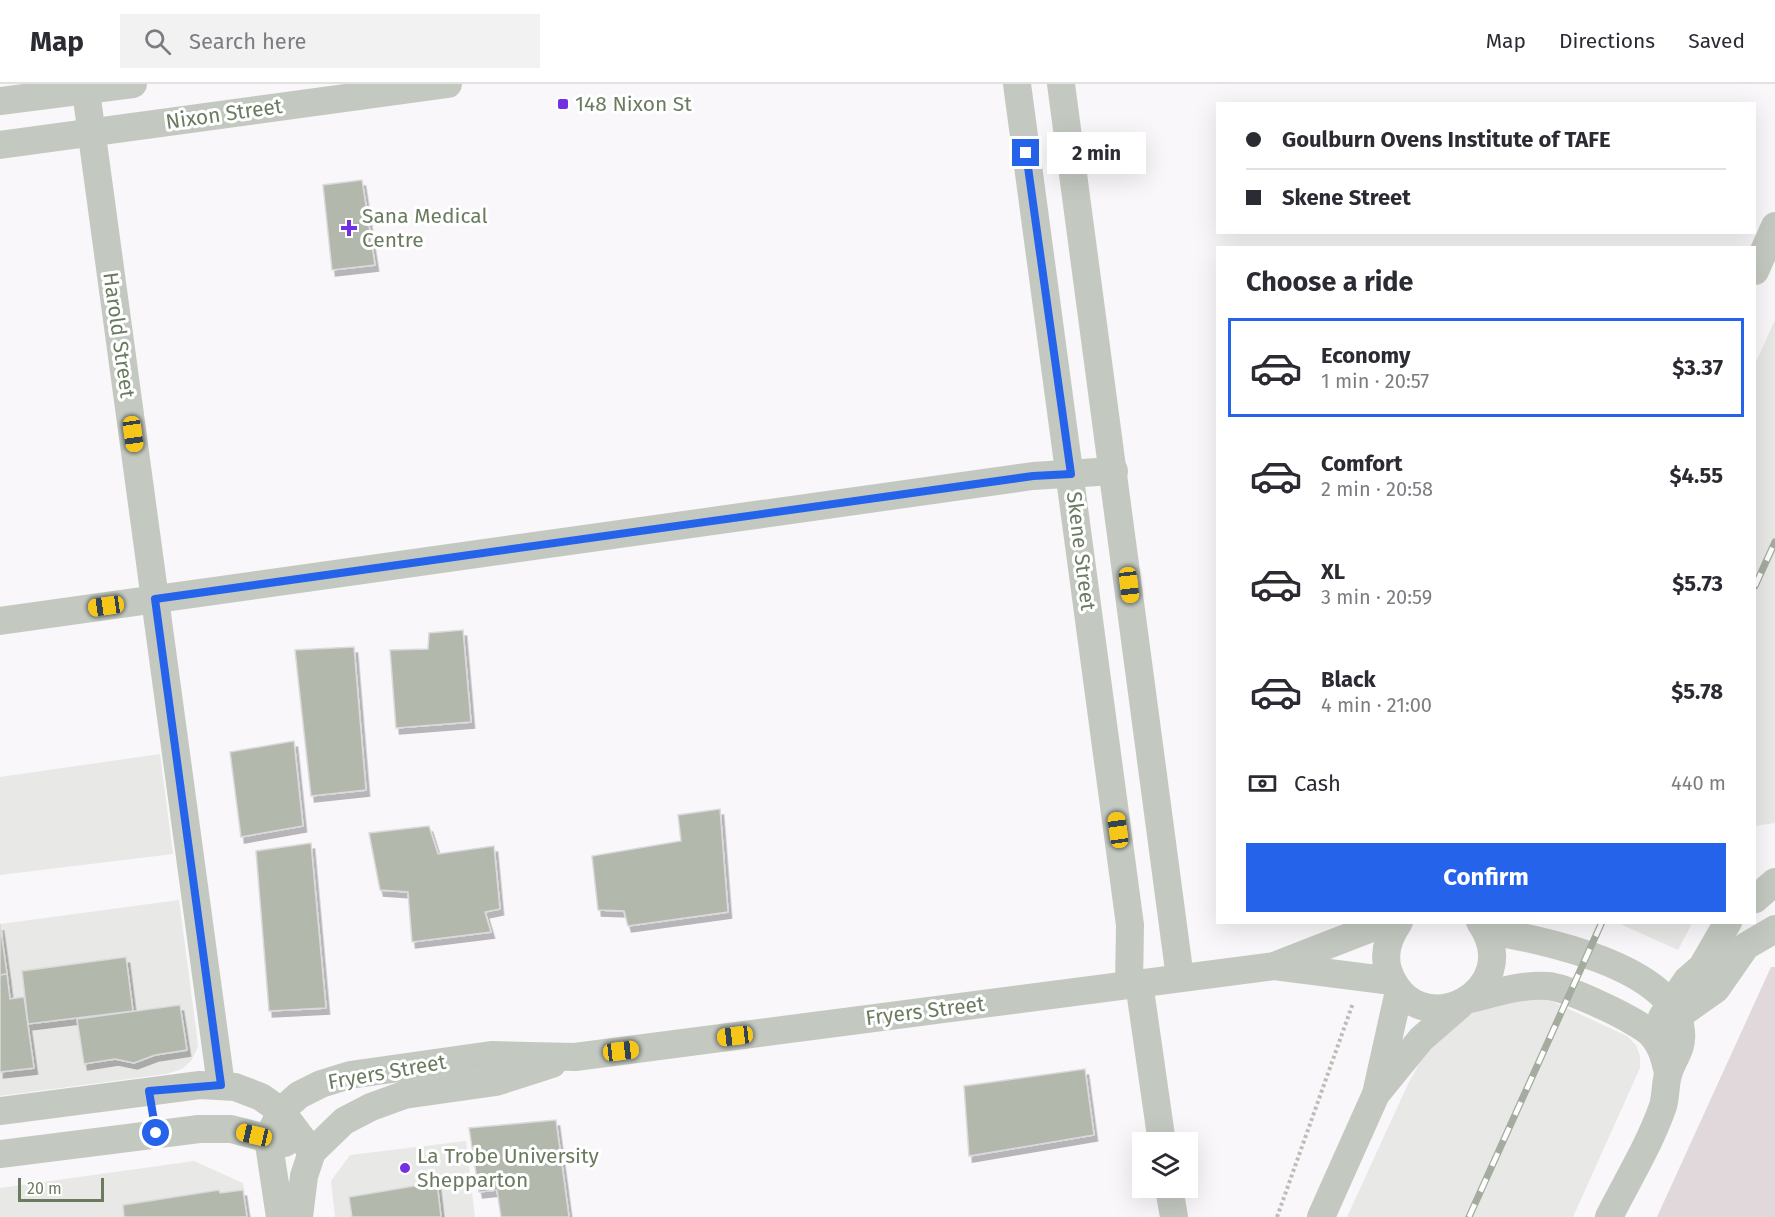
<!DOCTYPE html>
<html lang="en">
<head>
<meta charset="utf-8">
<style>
	:root { --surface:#fff; --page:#f2f2f3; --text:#2b2b33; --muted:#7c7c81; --line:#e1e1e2; --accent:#2563eb }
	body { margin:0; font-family:"Fira Sans",sans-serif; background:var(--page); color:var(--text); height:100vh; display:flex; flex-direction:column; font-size:22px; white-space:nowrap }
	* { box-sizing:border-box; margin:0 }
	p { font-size:20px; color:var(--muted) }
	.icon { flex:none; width:33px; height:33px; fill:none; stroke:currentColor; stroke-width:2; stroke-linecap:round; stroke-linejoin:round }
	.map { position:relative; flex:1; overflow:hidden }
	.drawer { position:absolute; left:1216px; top:162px; width:540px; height:678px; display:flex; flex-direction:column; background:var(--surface); border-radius:0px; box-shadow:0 6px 24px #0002 }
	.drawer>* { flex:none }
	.guide { position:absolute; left:1216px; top:18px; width:540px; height:132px; border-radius:0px; box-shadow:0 6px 24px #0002; display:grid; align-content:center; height:132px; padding:0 30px; background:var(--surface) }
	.buttons { position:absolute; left:1132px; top:1048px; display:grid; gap:12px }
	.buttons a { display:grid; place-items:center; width:66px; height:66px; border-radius:0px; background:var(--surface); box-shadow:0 6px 24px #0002; font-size:30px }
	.scale { position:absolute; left:18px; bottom:15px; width:86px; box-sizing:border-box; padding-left:6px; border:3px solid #6b7b60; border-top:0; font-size:16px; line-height:21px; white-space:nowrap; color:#6b7b60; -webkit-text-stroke:4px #fff; paint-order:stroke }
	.end { position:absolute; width:27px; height:27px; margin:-14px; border:8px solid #2563eb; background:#fff; box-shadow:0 0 0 3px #fff }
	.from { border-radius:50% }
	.bubble { position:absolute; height:42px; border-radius:0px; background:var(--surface); box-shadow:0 6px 24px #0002; font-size:20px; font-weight:700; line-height:42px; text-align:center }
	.car { position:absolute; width:18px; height:36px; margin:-18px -9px; border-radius:8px; box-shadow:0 0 4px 2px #0007; background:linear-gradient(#f5c518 24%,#345 0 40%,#f5c518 0 76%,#345 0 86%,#f5c518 0) }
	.guide b { display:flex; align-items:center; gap:21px; height:57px; font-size:22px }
	.guide b+b { border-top:2px solid var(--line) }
	.guide i { width:15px; height:15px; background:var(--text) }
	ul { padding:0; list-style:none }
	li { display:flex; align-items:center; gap:18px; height:99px; margin:0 12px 9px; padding:0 18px; border:3px solid transparent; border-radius:0px }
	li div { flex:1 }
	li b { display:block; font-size:22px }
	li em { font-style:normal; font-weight:700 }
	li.selected { border-color:var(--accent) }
	li>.icon { width:54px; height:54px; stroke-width:1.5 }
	h2 { padding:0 30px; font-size:27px; line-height:72px }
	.pay { display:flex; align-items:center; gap:15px; height:66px; padding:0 30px; font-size:22px }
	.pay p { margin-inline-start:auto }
	.button { display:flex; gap:12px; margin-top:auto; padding:12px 30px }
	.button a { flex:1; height:69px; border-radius:0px; background:var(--accent); color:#fff; font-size:24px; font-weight:700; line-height:69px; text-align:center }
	header { display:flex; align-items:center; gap:36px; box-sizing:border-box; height:84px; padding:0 30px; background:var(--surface); border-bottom:2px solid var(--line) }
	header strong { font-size:28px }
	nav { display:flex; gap:33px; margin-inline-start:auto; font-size:21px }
	.search { width:420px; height:54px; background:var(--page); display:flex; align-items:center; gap:15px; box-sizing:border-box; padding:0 21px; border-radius:0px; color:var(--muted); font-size:22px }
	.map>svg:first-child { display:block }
	.built { fill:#e8e8e7 }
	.green { fill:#e0d8da }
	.building { fill:#b2b9ac; stroke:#dbd9db; stroke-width:1.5; filter:url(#shadow) }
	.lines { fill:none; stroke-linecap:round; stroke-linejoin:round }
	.path { stroke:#b9beb7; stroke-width:4; stroke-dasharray:3 3; stroke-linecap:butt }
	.minor { stroke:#c3c9c0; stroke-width:28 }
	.rail-casing { stroke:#a3ac9e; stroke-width:7 }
	.rail { stroke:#fff; stroke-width:4.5; stroke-dasharray:14; stroke-linecap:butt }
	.route { stroke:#2563eb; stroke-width:8 }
	.poi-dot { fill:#7230e0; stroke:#fff; stroke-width:2 }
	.labels { text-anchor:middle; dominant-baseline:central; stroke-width:6; stroke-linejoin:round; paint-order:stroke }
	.poi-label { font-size:21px; fill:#6b7b60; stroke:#fff; text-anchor:start }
	.street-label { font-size:21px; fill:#6b7b60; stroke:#fff }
</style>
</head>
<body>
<header>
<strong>Map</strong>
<div class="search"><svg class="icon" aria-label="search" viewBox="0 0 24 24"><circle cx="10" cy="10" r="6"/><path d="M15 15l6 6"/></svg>Search here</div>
<nav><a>Map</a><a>Directions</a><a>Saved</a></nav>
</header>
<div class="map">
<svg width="1775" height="1133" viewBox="0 0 1775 1133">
	<defs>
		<filter id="shadow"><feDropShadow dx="3.5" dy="6" stdDeviation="0" flood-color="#0004"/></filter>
	</defs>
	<rect width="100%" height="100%" fill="#f9f7f9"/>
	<g class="built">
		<polygon points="1775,236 1775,739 1755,742 1755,280"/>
		<polygon points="160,670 173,770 0,791 0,693"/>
		<polygon points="179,816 197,953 198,963 191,977 182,985 166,990 0,1012 0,840"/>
		<polygon points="1618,839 1692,839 1678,866"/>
		<polygon points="1495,915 1547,915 1627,952 1636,961 1640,972 1640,984 1573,1133 1347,1133 1408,1000 1425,969 1466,931"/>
		<polygon points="466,1057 475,1133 335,1133 331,1097 350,1071"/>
		<polygon points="194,1077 243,1099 248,1133 0,1133 0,1104"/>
	</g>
	<polygon class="green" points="1771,883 1775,883 1775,1133 1657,1133"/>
	<g class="building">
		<polygon points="362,96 375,181 332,186 323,101"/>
		<polygon points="463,546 471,638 396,644 390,566 428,565 429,549"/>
		<polygon points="354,563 366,706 311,712 295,566"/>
		<polygon points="294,657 303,742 241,753 230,668"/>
		<polygon points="720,725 728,828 628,842 624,827 598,826 592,772 681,757 678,731"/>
		<polygon points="429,742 438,770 494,762 500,825 485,828 491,848 412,858 408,808 380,806 369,749"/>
		<polygon points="311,759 326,924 269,927 256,767"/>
		<polygon points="0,840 7,890 0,891"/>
		<polygon points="126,873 133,927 28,940 22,887"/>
		<polygon points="7,890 10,915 24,913 34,984 0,988 0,891"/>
		<polygon points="180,921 187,966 155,971 134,979 115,975 84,980 77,935"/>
		<polygon points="1085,985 1094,1051 969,1072 964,1002"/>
		<polygon points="556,1036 569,1133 501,1133 497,1106 479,1108 469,1044"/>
		<polygon points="437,1098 441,1133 352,1133 349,1113"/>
		<polygon points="219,1106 220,1109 243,1106 247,1133 124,1133 123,1121"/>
	</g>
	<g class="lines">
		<polyline class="path" points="1277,1133 1353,919"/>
		<g class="minor">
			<polyline points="85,0 221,1001"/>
			<polyline points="1017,0 1130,841 1129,900"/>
			<polyline points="1061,0 1180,894"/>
			<polyline points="0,17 133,0"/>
			<polyline points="0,61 448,0"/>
			<polyline points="1755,187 1775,142"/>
			<polyline points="0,537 1033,392 1114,387"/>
			<polyline points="1755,815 1775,798"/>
			<path d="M 1399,838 C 1389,852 1383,869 1388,886 C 1415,965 1529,908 1480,838"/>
			<path d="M 1486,847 C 1538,854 1677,883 1681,948 C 1683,966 1672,975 1668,991 C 1665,1001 1666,1012 1663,1022 C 1650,1060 1627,1097 1609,1133"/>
			<polyline points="1279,880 1387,838"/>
			<polyline points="1139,899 1162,1059"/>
			<path d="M 1470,915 C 1495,909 1522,900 1548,902 C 1566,903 1640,937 1652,951 C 1662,962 1665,976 1668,989"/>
			<polyline points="1662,933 1687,896 1702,883 1728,838"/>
			<polyline points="1661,944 1716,905 1746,862 1775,845"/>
			<polyline points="1377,1009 1421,955 1460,921"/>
			<polyline points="0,1027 200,1001 235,1003 261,1013 281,1027 312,1068"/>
			<polyline points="0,1070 199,1045 231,1045 285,1059"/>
			<polyline points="1169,1104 1174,1133"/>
			<polyline points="280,1133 268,1054 281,1027 299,1011 321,1000 350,991 491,971 575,973 1274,882 1392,897"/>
			<polyline points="299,1133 304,1092 312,1068 344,1037 371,1023 404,1011 496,998 552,980"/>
			<polyline points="1321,1133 1376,1010 1399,907"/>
		</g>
		<defs>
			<g id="rail">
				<polyline points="1755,502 1775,458"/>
				<polyline points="1469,1133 1602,838"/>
			</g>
		</defs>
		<use href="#rail" class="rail-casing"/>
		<use href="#rail" class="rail"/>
	</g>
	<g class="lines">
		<polyline class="route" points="156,1049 149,1007 221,1001 155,515 1033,392 1071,390 1026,69"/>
	</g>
	<g class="poi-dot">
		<rect x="557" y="14" width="12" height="12" rx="3"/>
		<path d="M346 135h6v6h6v6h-6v6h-6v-6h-6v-6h6z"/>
		<circle cx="405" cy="1084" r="6"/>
	</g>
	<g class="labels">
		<g class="poi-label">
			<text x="575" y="20">148 Nixon St</text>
			<text x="362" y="132">Sana Medical<tspan x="362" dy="24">Centre</tspan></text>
			<text x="417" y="1072">La Trobe University<tspan x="417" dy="24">Shepparton</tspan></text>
		</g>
		<g class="street-label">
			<text transform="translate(224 30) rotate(-8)">Nixon Street</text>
			<text transform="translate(119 251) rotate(82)">Harold Street</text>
			<text transform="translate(1081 467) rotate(83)">Skene Street</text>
			<text transform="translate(925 927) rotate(-7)">Fryers Street</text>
			<text transform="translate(387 988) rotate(-10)">Fryers Street</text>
		</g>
	</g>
</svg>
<div class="buttons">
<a><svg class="icon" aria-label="layers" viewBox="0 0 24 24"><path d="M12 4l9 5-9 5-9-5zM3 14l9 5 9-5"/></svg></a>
</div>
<div class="scale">20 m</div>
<i class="end from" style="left:156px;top:1049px"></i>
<i class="end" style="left:1026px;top:69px"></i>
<div class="bubble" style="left:1047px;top:48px;width:99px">2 min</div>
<i class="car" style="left:133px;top:350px;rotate:172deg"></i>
<i class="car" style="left:1129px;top:501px;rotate:173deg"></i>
<i class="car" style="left:106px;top:522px;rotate:262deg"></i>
<i class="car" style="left:1118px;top:746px;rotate:352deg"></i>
<i class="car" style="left:735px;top:952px;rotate:263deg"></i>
<i class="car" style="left:621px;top:967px;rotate:83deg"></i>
<i class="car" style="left:254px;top:1051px;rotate:283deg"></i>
<div class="guide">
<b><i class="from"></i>Goulburn Ovens Institute of TAFE</b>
<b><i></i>Skene Street</b>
</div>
<section class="drawer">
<h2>Choose a ride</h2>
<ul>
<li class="selected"><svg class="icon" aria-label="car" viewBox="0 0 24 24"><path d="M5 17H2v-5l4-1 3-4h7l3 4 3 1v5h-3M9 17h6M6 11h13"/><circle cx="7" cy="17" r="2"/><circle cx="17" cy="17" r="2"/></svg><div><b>Economy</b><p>1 min · 20:57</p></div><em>$3.37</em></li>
<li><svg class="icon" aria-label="car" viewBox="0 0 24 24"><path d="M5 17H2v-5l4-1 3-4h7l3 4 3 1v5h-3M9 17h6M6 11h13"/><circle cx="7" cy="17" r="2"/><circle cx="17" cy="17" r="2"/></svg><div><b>Comfort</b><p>2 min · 20:58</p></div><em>$4.55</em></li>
<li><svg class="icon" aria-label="car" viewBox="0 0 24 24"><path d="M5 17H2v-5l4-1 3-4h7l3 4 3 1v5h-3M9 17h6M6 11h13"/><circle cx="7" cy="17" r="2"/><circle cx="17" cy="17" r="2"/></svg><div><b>XL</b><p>3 min · 20:59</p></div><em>$5.73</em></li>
<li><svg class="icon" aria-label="car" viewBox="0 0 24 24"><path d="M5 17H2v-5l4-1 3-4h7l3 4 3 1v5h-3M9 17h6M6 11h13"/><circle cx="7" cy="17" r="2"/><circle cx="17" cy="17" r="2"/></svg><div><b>Black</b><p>4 min · 21:00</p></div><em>$5.78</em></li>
</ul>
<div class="pay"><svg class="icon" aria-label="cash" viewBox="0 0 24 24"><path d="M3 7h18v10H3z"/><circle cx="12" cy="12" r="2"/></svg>Cash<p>440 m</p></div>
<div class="button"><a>Confirm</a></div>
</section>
</div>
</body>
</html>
